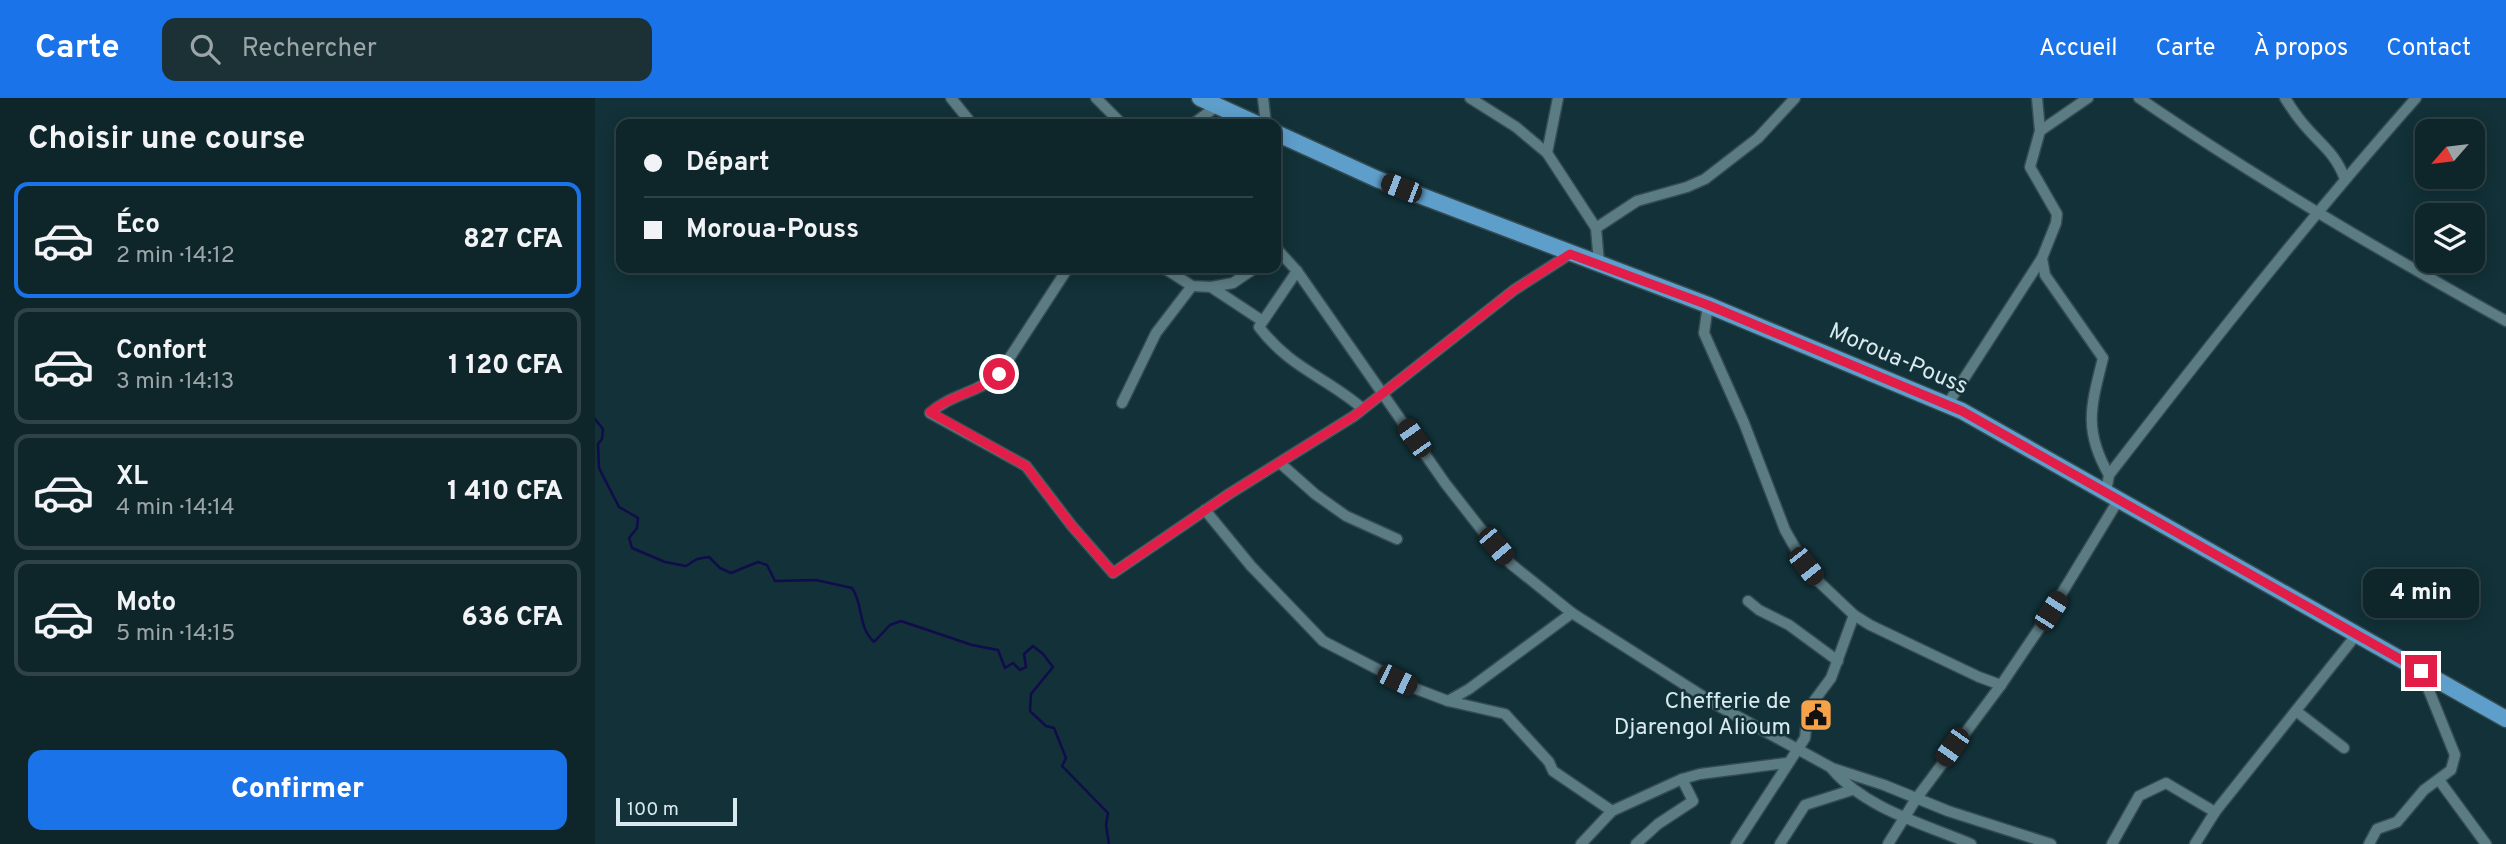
<!DOCTYPE html>
<html lang="fr">
<head>
<meta charset="utf-8">
<style>
	:root { --surface:#0e252a; --page:#1c3136; --text:#f1f3f6; --muted:#9ba5a8; --line:#2e4247; --accent:#1a73e8 }
	body { margin:0; font-family:Overpass,sans-serif; background:var(--page); color:var(--text); height:100vh; display:flex; flex-direction:column; font-size:26px; white-space:nowrap }
	* { box-sizing:border-box; margin:0 }
	p { font-size:23px; color:var(--muted) }
	.icon { flex:none; width:38px; height:38px; fill:none; stroke:currentColor; stroke-width:2; stroke-linecap:round; stroke-linejoin:round }
	.map { position:relative; flex:1; overflow:hidden }
	.drawer { display:flex; flex-direction:column; background:var(--surface); width:595px }
	.drawer>* { flex:none }
	.hud { position:absolute; left:21px; top:21px; width:665px; height:154px; border-radius:14px; box-shadow:0 4px 18px #0003,0 0 0 2px var(--line); display:grid; align-content:center; height:154px; padding:0 28px; background:var(--surface) }
	.needle { width:46px; rotate:242deg }
	.fabs { position:absolute; left:1820px; top:21px; display:grid; gap:14px }
	.fabs a { display:grid; place-items:center; width:70px; height:70px; border-radius:14px; background:var(--surface); box-shadow:0 4px 18px #0003,0 0 0 2px var(--line); font-size:35px }
	.scale { position:absolute; left:21px; bottom:18px; width:121px; box-sizing:border-box; padding-left:7px; border:4px solid #d9eaee; border-top:0; font-size:19px; line-height:24px; white-space:nowrap; color:#d9eaee; -webkit-text-stroke:5px #123138; paint-order:stroke }
	.end { position:absolute; width:32px; height:32px; margin:-16px; border:9px solid #e11d48; background:#fff; box-shadow:0 0 0 4px #fff }
	.from { border-radius:50% }
	.bubble { position:absolute; height:49px; border-radius:14px; background:var(--surface); box-shadow:0 4px 18px #0003,0 0 0 2px var(--line); font-size:23px; font-weight:800; line-height:49px; text-align:center }
	.car { position:absolute; width:21px; height:42px; margin:-21px -10px; border-radius:9px; box-shadow:0 0 5px 2px #0007; background:linear-gradient(#222 24%,#8ab4d8 0 40%,#222 0 76%,#8ab4d8 0 86%,#222 0) }
	.hud b { display:flex; align-items:center; gap:24px; height:66px; font-size:26px }
	.hud b+b { border-top:2px solid var(--line) }
	.hud i { width:18px; height:18px; background:var(--text) }
	ul { padding:0; list-style:none }
	li { display:flex; align-items:center; gap:21px; height:116px; margin:0 14px 10px; padding:0 14px; border:4px solid var(--line); border-radius:14px }
	li div { flex:1 }
	li b { display:block; font-size:26px }
	li em { font-style:normal; font-weight:800 }
	li.current { border-color:var(--accent) }
	li>.icon { width:63px; height:63px; stroke-width:1.5 }
	h2 { padding:0 28px; font-size:32px; line-height:84px }
	.cta { display:flex; gap:14px; margin-top:auto; padding:14px 28px }
	.cta a { flex:1; height:80px; border-radius:14px; background:var(--accent); color:#fff; font-size:28px; font-weight:800; line-height:80px; text-align:center }
	header { display:flex; align-items:center; gap:42px; box-sizing:border-box; height:98px; padding:0 35px; background:var(--accent); color:#fff }
	header strong { font-size:33px }
	nav { display:flex; gap:38px; margin-inline-start:auto; font-size:24px }
	.search { width:490px; height:63px; background:var(--page); display:flex; align-items:center; gap:18px; box-sizing:border-box; padding:0 24px; border-radius:14px; color:var(--muted); font-size:26px }
	main { display:flex; flex:1; min-height:0 }
	.map>svg:first-child { display:block }
	.lines { fill:none; stroke-linecap:round; stroke-linejoin:round }
	.stream { stroke:#110c4b; stroke-width:2.5 }
	.minor-casing { stroke:#344b51; stroke-width:13 }
	.primary-casing { stroke:#344b51; stroke-width:19 }
	.minor { stroke:#5c7c84; stroke-width:10 }
	.primary { stroke:#5e9ecb; stroke-width:16 }
	.route { stroke:#e11d48; stroke-width:9 }
	.labels { text-anchor:middle; dominant-baseline:central; stroke-width:5; stroke-linejoin:round; paint-order:stroke }
	.street-label { font-size:23px; fill:#d9eaee; stroke:#123138 }
	.poi-label { font-size:23px; fill:#d9eaee; stroke:#123138; text-anchor:end }
</style>
</head>
<body>
<header>
<strong>Carte</strong>
<div class="search"><svg class="icon" aria-label="search" viewBox="0 0 24 24"><circle cx="10" cy="10" r="6"/><path d="M15 15l6 6"/></svg>Rechercher</div>
<nav><a>Accueil</a><a>Carte</a><a>À propos</a><a>Contact</a></nav>
</header>
<main>
<section class="drawer">
<h2>Choisir une course</h2>
<ul>
<li class="current"><svg class="icon" aria-label="car" viewBox="0 0 24 24"><path d="M5 17H2v-5l4-1 3-4h7l3 4 3 1v5h-3M9 17h6M6 11h13"/><circle cx="7" cy="17" r="2"/><circle cx="17" cy="17" r="2"/></svg><div><b>Éco</b><p>2 min · 14:12</p></div><em>827 CFA</em></li>
<li><svg class="icon" aria-label="car" viewBox="0 0 24 24"><path d="M5 17H2v-5l4-1 3-4h7l3 4 3 1v5h-3M9 17h6M6 11h13"/><circle cx="7" cy="17" r="2"/><circle cx="17" cy="17" r="2"/></svg><div><b>Confort</b><p>3 min · 14:13</p></div><em>1 120 CFA</em></li>
<li><svg class="icon" aria-label="car" viewBox="0 0 24 24"><path d="M5 17H2v-5l4-1 3-4h7l3 4 3 1v5h-3M9 17h6M6 11h13"/><circle cx="7" cy="17" r="2"/><circle cx="17" cy="17" r="2"/></svg><div><b>XL</b><p>4 min · 14:14</p></div><em>1 410 CFA</em></li>
<li><svg class="icon" aria-label="car" viewBox="0 0 24 24"><path d="M5 17H2v-5l4-1 3-4h7l3 4 3 1v5h-3M9 17h6M6 11h13"/><circle cx="7" cy="17" r="2"/><circle cx="17" cy="17" r="2"/></svg><div><b>Moto</b><p>5 min · 14:15</p></div><em>636 CFA</em></li>
</ul>
<div class="cta"><a>Confirmer</a></div>
</section>
<div class="map">
<svg width="1911" height="746" viewBox="0 0 1911 746">
	<rect width="100%" height="100%" fill="#123138"/>
	<g class="lines">
		<path class="stream" d="M 0,321 L 8,331 L 7,341 L 3,346 L 4,370 L 24,409 L 43,420 L 42,430 L 34,440 L 37,450 L 70,464 L 91,468 L 102,461 L 114,459 L 125,470 L 136,475 L 163,464 L 172,467 L 180,483 L 221,482 L 257,490 C 269,507 262,528 279,544 L 295,527 L 306,523 L 377,547 L 403,552 L 410,570 L 418,565 L 425,572 L 431,569 L 429,556 L 438,548 L 448,556 L 458,569 L 436,596 L 435,613 L 451,628 L 459,630 L 471,660 L 467,668 L 513,715 L 511,727 L 514,746"/>
		<defs>
			<g id="minor">
				<polyline points="356,0 377,26"/>
				<polyline points="501,0 527,26"/>
				<polyline points="668,0 671,26"/>
				<polyline points="875,0 921,29 952,55 1001,130 1004,165"/>
				<path d="M 1442,0 L 1445,33 L 1435,69 L 1462,116 L 1461,125 L 1447,160 L 1450,177 L 1508,260 C 1496,308 1488,332 1514,377"/>
				<path d="M 1544,0 C 1662,81 1785,153 1911,223"/>
				<path d="M 1690,0 C 1695,8 1700,16 1706,23 C 1723,45 1739,52 1750,81"/>
				<polyline points="598,26 622,8"/>
				<polyline points="1445,33 1493,0"/>
				<polyline points="952,55 963,0"/>
				<polyline points="1001,130 1042,103 1092,89 1110,81 1163,40 1200,0"/>
				<polyline points="681,150 702,173 850,385 886,431 916,466 977,515 1120,606 1237,670 1289,687 1353,713 1456,746"/>
				<path d="M 473,170 L 404,276 C 383,295 356,296 335,315 L 431,368 L 477,428 L 518,475 L 634,396 L 759,318 L 919,192 L 975,156"/>
				<polyline points="569,170 597,188 616,189 666,222"/>
				<path d="M 702,173 L 664,229 C 695,270 731,279 767,310"/>
				<polyline points="616,189 638,185 660,170"/>
				<polyline points="1113,207 1109,235 1149,325 1190,432 1203,455 1223,483 1259,517 1275,527 1384,579 1406,587"/>
				<polyline points="527,305 561,235 597,188"/>
				<polyline points="1352,307 1447,160"/>
				<polyline points="685,365 720,396 751,418 802,441"/>
				<path d="M 1511,394 L 1514,377 C 1613,249 1713,122 1821,0"/>
				<polyline points="610,412 656,468 728,543 819,590 853,603 910,616 954,664 958,673 1017,713"/>
				<polyline points="1153,503 1164,512 1194,527 1243,563"/>
				<polyline points="853,603 874,591 977,515"/>
				<polyline points="1701,613 1749,650"/>
				<path d="M 1237,671 C 1271,711 1329,726 1376,746"/>
				<polyline points="1844,682 1891,746"/>
				<polyline points="986,746 1017,713 1087,681 1105,676 1191,665"/>
				<polyline points="1041,746 1063,726 1098,703 1087,681"/>
				<polyline points="1141,746 1210,640 1213,611 1236,580 1259,517"/>
				<polyline points="1185,746 1210,707 1257,692"/>
				<polyline points="1293,746 1321,701 1406,587 1456,513 1524,401"/>
				<polyline points="1517,746 1544,698 1571,685 1620,714"/>
				<polyline points="1600,746 1620,714 1762,536"/>
				<polyline points="1774,746 1782,731 1802,724 1829,692 1856,672 1860,657 1826,573"/>
			</g>
			<g id="primary">
				<polyline points="605,0 662,26"/>
				<polyline points="681,35 782,81 1113,207 1367,313 1911,621"/>
			</g>
		</defs>
		<use href="#minor" class="minor-casing"/>
		<use href="#primary" class="primary-casing"/>
		<use href="#minor" class="minor"/>
		<use href="#primary" class="primary"/>
	</g>
	<g class="lines">
		<path class="route" d="M 404,276 C 383,295 357,296 335,314 L 431,368 L 477,428 L 518,475 L 634,396 L 759,318 L 919,192 L 975,156 L 1113,207 L 1367,313 L 1826,573"/>
	</g>
	<defs>
		<symbol id="civic-square" viewBox="-11 -11 22 22"><rect x="-9" y="-9" width="18" height="18" rx="4" fill="#f7a149" stroke="#123138"/><path d="M-.6-6.5H3V-4.5H.6V-3L4-1V1h2V6H-6V1h2V-1L-.6-3ZM-1.2 2.5V6h2.4V2.5Z" fill="#111"/></symbol>
	</defs>
	<g fill-rule="evenodd">
		<use href="#civic-square" x="1202" y="598" width="38" height="38"/>
	</g>
	<g class="labels">
		<g class="street-label">
			<text transform="translate(1303 262) rotate(23)">Moroua-Pouss</text>
		</g>
		<g class="poi-label">
			<text x="1196" y="604">Chefferie de<tspan x="1196" dy="26">Djarengol Alioum</tspan></text>
		</g>
	</g>
</svg>
<div class="fabs">
<a><svg class="needle" viewBox="-14 -14 28 28"><path d="M0-13l5 13h-10z" fill="#e53935"/><path d="M0 13l5-13h-10z" fill="#9ba5a8"/></svg></a>
<a><svg class="icon" aria-label="layers" viewBox="0 0 24 24"><path d="M12 4l9 5-9 5-9-5zM3 14l9 5 9-5"/></svg></a>
</div>
<div class="scale">100 m</div>
<i class="end from" style="left:404px;top:276px"></i>
<i class="end" style="left:1826px;top:573px"></i>
<div class="bubble" style="left:1768px;top:471px;width:116px">4 min</div>
<i class="car" style="left:806px;top:90px;rotate:291deg"></i>
<i class="car" style="left:819px;top:340px;rotate:325deg"></i>
<i class="car" style="left:901px;top:448px;rotate:140deg"></i>
<i class="car" style="left:1211px;top:468px;rotate:142deg"></i>
<i class="car" style="left:1456px;top:513px;rotate:33deg"></i>
<i class="car" style="left:802px;top:582px;rotate:116deg"></i>
<i class="car" style="left:1357px;top:649px;rotate:215deg"></i>
<div class="hud">
<b><i class="from"></i>Départ</b>
<b><i></i>Moroua-Pouss</b>
</div>
</div>
</main>
</body>
</html>
